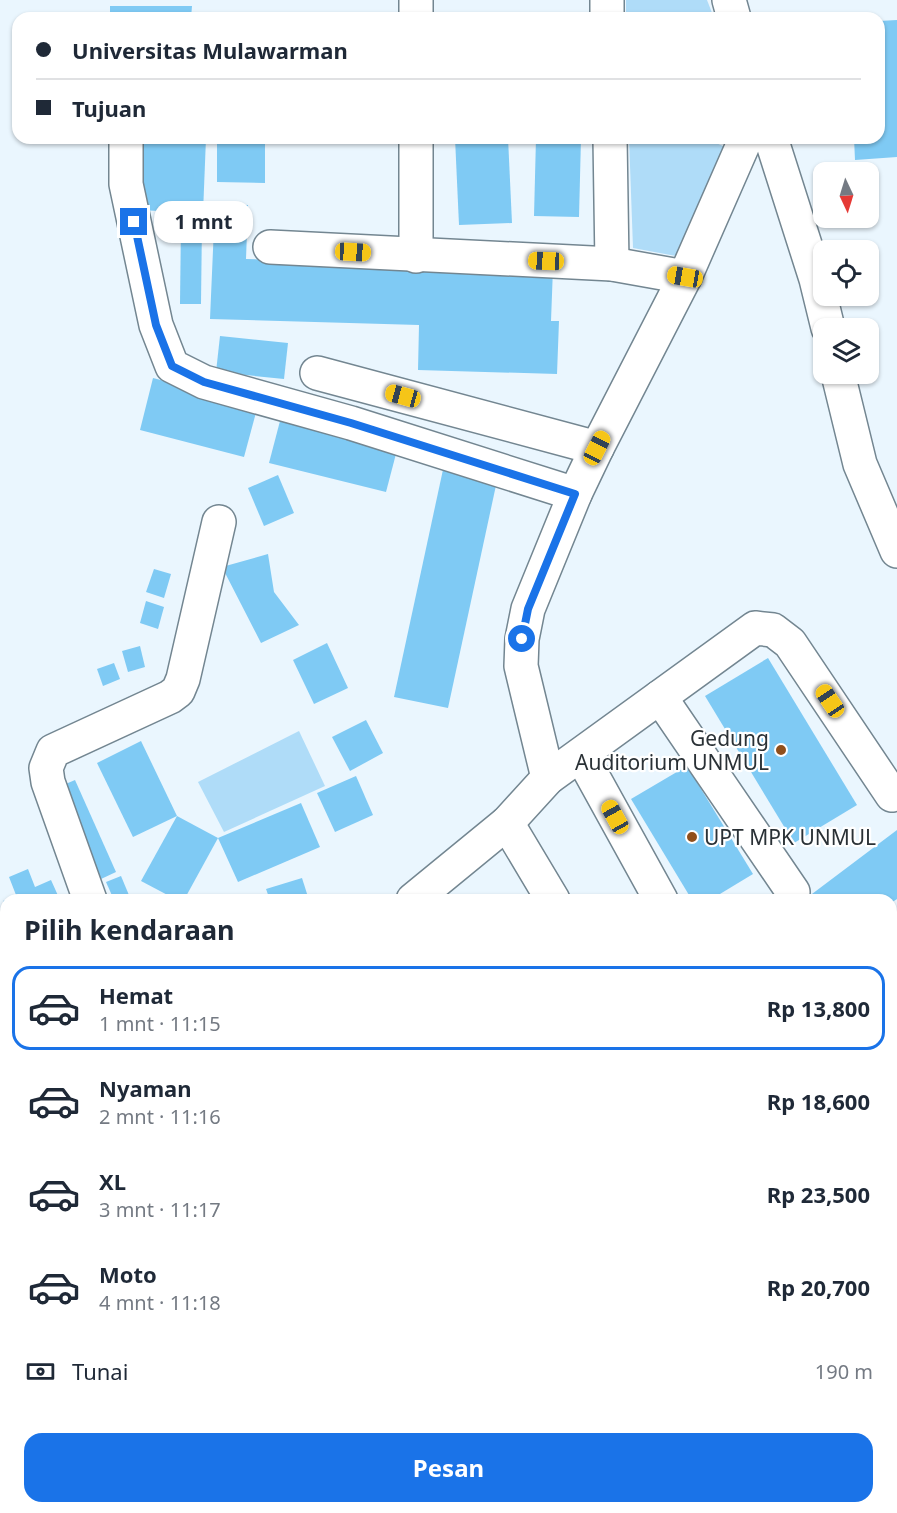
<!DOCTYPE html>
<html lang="id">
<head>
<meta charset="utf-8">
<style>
	:root { --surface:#fff; --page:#f6f6f7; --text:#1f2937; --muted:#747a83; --line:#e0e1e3; --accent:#1a73e8 }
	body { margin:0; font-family:"Noto Sans",sans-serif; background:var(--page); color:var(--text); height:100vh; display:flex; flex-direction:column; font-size:22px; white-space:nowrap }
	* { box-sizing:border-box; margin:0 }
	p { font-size:20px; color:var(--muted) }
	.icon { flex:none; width:33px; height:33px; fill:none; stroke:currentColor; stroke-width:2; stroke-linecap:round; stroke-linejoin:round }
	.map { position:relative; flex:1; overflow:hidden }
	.sheet { position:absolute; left:0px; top:894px; width:897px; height:620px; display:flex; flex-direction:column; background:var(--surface); border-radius:18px 18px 0 0; box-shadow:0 2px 4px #0004 }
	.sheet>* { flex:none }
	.top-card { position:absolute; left:12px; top:12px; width:873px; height:132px; border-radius:18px; box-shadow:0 2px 4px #0004; display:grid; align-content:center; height:132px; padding:0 24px; background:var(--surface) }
	.needle { width:39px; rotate:176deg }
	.buttons { position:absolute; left:813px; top:162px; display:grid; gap:12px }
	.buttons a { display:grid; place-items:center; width:66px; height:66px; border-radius:12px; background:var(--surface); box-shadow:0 2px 4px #0004; font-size:30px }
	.end { position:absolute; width:27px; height:27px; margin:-14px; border:8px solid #1a73e8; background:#fff; box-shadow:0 0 0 3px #fff }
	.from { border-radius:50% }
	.bubble { position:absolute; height:42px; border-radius:18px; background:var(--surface); box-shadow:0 2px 4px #0004; font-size:20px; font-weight:700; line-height:42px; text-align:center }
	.car { position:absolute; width:18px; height:36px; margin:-18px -9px; border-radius:8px; box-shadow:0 0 4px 2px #0007; background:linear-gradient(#f5c518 24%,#345 0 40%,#f5c518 0 76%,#345 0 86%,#f5c518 0) }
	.top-card b { display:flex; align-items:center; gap:21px; height:57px; font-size:22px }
	.top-card b+b { border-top:2px solid var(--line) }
	.top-card i { width:15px; height:15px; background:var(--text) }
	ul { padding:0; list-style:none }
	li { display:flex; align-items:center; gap:18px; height:84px; margin:0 12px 9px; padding:0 12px; border:3px solid transparent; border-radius:18px }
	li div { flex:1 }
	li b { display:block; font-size:22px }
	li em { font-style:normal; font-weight:700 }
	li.current { border-color:var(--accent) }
	li>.icon { width:54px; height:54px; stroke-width:1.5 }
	h2 { padding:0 24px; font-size:27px; line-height:72px }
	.pay { display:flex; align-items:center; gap:15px; height:66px; padding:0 24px; font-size:22px }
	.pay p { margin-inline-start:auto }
	.cta { display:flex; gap:12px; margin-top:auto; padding:12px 24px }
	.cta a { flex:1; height:69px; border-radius:18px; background:var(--accent); color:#fff; font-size:24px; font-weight:700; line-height:69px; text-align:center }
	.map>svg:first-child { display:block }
	.green { fill:#afdcf8 }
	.building { fill:#7fcaf4 }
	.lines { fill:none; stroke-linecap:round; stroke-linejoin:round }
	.minor-casing { stroke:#738691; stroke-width:36 }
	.minor { stroke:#fff; stroke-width:33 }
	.route { stroke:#1a73e8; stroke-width:8 }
	.poi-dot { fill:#904f1b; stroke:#fff; stroke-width:2 }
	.labels { text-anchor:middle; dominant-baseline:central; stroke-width:4.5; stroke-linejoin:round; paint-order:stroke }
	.poi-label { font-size:21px; fill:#2a3136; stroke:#fff; text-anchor:end }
</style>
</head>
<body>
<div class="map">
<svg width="897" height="1513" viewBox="0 0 897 1513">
	<rect width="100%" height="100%" fill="#eaf6fe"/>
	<g class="green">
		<polygon points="626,0 707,0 714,18 626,18"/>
		<polygon points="629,138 705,138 725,147 676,256 633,248"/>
		<polygon points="299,731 325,786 224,832 198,782"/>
	</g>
	<g class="building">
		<polygon points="110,6 192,6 191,18 110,18"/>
		<polygon points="575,14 575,18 542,18 541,16"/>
		<polygon points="897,20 897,157 855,160 854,138 879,138 879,21"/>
		<polygon points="140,138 206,138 203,213 138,210"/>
		<polygon points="217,138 265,138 265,183 217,182"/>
		<polygon points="455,138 508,138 512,223 459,225"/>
		<polygon points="536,138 581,138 579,217 534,216"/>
		<polygon points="215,204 248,205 246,259 553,268 551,321 559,321 557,374 418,370 419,325 210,319"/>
		<polygon points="181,223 202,223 201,304 180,304"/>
		<polygon points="220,336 288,343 284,379 216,372"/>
		<polygon points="153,378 258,405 244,457 140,430"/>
		<polygon points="280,421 397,450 386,492 269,463"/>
		<polygon points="444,465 498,476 448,708 394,697"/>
		<polygon points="278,475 294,513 264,526 248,488"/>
		<polygon points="268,554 274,592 299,625 261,643 222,567"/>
		<polygon points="154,569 171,574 164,598 146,592"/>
		<polygon points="146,601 164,607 158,629 140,623"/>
		<polygon points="327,643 348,688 314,704 293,660"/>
		<polygon points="140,646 145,667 128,672 122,651"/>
		<polygon points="768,658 857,805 794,843 705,696"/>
		<polygon points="114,663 120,679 103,686 97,669"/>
		<polygon points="366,720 383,753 350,771 332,737"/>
		<polygon points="141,741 177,816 133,837 97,763"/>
		<polygon points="687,766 753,874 710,900 692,900 631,799"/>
		<polygon points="356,776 373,815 335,832 317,793"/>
		<polygon points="75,780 116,872 101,879 61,786"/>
		<polygon points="301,803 320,847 238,882 218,838"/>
		<polygon points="177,816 218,838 184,900 177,900 141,881"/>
		<polygon points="897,830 897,899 891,903 891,900 804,900"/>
		<polygon points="28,869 35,887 51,880 60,900 6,900 6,907 3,901 16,895 9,877"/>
		<polygon points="121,876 131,900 114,900 106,882"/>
		<polygon points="302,878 309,900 270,900 266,889"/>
		<polygon points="6,935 6,954 0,942 0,938"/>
		<polygon points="891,970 897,970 897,1141 891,1130"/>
	</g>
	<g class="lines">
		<defs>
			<g id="minor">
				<polyline points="607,0 607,18"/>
				<polyline points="729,0 734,18"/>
				<polyline points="416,18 416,0"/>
				<polyline points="126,138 126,184 156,325 172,366 204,382 351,423 575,494"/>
				<polyline points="610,138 612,264"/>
				<polyline points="771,138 816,279 828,328"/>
				<polyline points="270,247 612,264 685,277"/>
				<polyline points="416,256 416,138"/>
				<polyline points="317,373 597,448"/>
				<polyline points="838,374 860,464 897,551"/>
				<polyline points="660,697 793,892"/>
				<polyline points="581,755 661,900"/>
				<polyline points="548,778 521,666 522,639 528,609 575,494 597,448 685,277 746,138"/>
				<polyline points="507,823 553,900"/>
				<polyline points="90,900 48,782 46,768 53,751 170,697 178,691 183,679 219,522"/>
				<polyline points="413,900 507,823 548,778 755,628 773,630 790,643 892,795"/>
				<polyline points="891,960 897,959"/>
				<polyline points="0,994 6,1001"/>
				<polyline points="891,1191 897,1202"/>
				<polyline points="0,1234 6,1253"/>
				<polyline points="891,1300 897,1297"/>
				<polyline points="891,1492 897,1499"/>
				<polyline points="71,1508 72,1513"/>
				<polyline points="268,1508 269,1513"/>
				<polyline points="651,1508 653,1513"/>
				<polyline points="820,1508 830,1513"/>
				<polyline points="152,1513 181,1508"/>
				<polyline points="527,1513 542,1508"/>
				<polyline points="738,1513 739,1508"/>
			</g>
		</defs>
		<use href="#minor" class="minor-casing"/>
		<use href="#minor" class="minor"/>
	</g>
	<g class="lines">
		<polyline class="route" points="134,222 156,325 172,366 204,382 351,423 575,494 528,609 522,639"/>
	</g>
	<g class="poi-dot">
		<circle cx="781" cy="750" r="6"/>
		<circle cx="692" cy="837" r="6"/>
	</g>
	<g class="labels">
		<g class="poi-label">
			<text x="769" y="738">Gedung<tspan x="769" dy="24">Auditorium UNMUL</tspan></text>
			<text x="704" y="837" text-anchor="start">UPT MPK UNMUL</text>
		</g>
	</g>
</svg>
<div class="buttons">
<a><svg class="needle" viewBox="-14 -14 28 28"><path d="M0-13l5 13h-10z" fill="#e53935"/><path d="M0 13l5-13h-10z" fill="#747a83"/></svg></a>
<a><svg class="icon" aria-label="locate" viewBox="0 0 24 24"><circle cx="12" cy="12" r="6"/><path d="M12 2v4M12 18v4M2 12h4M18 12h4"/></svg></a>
<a><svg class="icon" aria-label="layers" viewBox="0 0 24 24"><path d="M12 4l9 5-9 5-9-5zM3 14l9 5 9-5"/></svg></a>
</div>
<i class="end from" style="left:522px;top:639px"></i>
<i class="end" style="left:134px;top:222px"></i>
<div class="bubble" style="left:154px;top:201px;width:99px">1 mnt</div>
<i class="car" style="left:353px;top:252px;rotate:93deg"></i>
<i class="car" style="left:546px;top:261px;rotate:272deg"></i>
<i class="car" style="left:685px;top:277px;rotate:280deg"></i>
<i class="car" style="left:403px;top:396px;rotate:285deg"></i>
<i class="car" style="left:597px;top:448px;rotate:27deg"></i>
<i class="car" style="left:830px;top:701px;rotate:326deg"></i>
<i class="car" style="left:615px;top:817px;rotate:331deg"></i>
<div class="top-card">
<b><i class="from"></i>Universitas Mulawarman</b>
<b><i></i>Tujuan</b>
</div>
<section class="sheet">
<h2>Pilih kendaraan</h2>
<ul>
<li class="current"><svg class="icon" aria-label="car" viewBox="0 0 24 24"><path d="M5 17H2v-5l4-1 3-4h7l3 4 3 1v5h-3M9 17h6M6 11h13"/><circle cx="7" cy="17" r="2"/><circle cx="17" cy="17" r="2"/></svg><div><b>Hemat</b><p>1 mnt · 11:15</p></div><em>Rp 13,800</em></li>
<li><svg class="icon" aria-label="car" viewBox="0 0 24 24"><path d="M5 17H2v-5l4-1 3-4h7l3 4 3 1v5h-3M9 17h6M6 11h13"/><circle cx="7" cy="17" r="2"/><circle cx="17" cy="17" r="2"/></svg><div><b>Nyaman</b><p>2 mnt · 11:16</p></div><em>Rp 18,600</em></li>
<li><svg class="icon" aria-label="car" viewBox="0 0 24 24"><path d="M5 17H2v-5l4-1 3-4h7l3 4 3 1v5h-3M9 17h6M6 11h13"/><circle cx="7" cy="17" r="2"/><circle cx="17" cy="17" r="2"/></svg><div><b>XL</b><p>3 mnt · 11:17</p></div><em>Rp 23,500</em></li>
<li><svg class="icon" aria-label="car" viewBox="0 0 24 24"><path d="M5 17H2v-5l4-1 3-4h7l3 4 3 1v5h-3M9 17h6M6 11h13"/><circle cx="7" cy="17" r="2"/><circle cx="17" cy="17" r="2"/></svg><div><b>Moto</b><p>4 mnt · 11:18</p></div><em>Rp 20,700</em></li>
</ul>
<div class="pay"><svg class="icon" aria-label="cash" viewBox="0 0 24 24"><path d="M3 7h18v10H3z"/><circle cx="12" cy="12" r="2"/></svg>Tunai<p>190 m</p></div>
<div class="cta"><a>Pesan</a></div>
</section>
</div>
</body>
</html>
